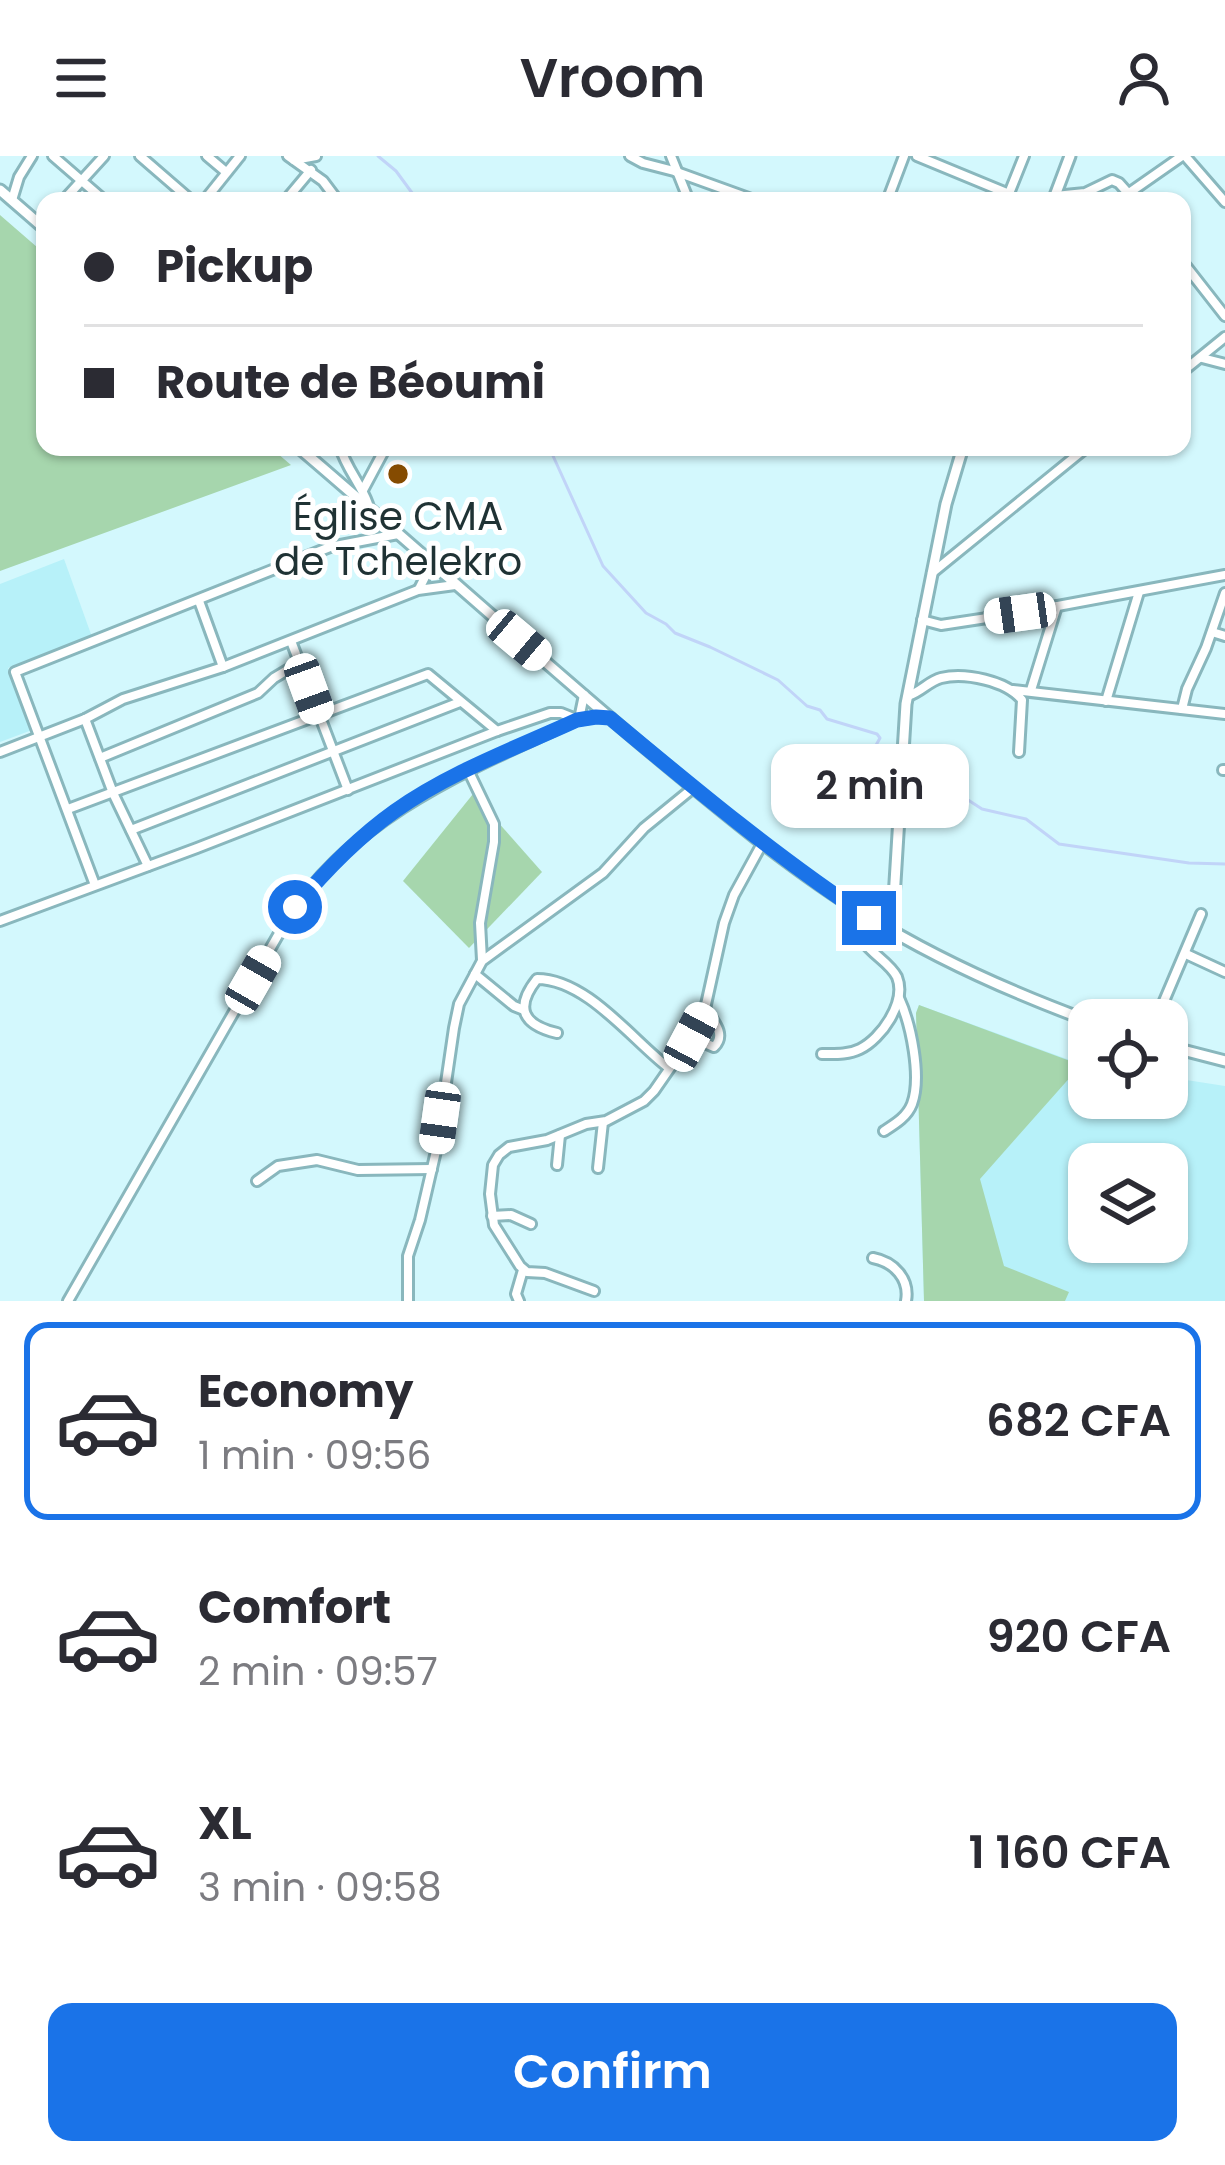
<!DOCTYPE html>
<html lang="en">
<head>
<meta charset="utf-8">
<style>
	:root { --surface:#fff; --page:#f7f7f7; --text:#2b2b33; --muted:#7c7c81; --line:#e1e1e2; --accent:#1a73e8 }
	body { margin:0; font-family:Poppins,sans-serif; background:var(--page); color:var(--text); height:100vh; display:flex; flex-direction:column; font-size:45px; white-space:nowrap }
	* { box-sizing:border-box; margin:0 }
	p { font-size:39px; color:var(--muted) }
	.icon { flex:none; width:66px; height:66px; fill:none; stroke:currentColor; stroke-width:2; stroke-linecap:round; stroke-linejoin:round }
	.map { position:relative; height:1145px; overflow:hidden }
	.sheet { display:flex; flex-direction:column; background:var(--surface); flex:1 }
	.sheet>* { flex:none }
	.banner { position:absolute; left:36px; top:36px; width:1155px; height:264px; border-radius:24px; box-shadow:0 3px 9px #0004; display:grid; align-content:center; height:264px; padding:0 48px; background:var(--surface) }
	.tools { position:absolute; left:1068px; top:843px; display:grid; gap:24px }
	.tools a { display:grid; place-items:center; width:120px; height:120px; border-radius:24px; background:var(--surface); box-shadow:0 3px 9px #0004; font-size:60px }
	.end { position:absolute; width:54px; height:54px; margin:-27px; border:15px solid #1a73e8; background:#fff; box-shadow:0 0 0 6px #fff }
	.from { border-radius:50% }
	.bubble { position:absolute; height:84px; border-radius:24px; background:var(--surface); box-shadow:0 3px 9px #0004; font-size:39px; font-weight:600; line-height:84px; text-align:center }
	.car { position:absolute; width:36px; height:72px; margin:-36px -18px; border-radius:15px; box-shadow:0 0 9px 3px #0007; background:linear-gradient(#fff 24%,#345 0 40%,#fff 0 76%,#345 0 86%,#fff 0) }
	.banner b { display:flex; align-items:center; gap:42px; height:114px; font-size:45px }
	.banner b+b { border-top:3px solid var(--line) }
	.banner i { width:30px; height:30px; background:var(--text) }
	ul { padding:21px 0 0; list-style:none }
	li { display:flex; align-items:center; gap:36px; height:198px; margin:0 24px 18px; padding:0 24px; border:6px solid transparent; border-radius:24px }
	li div { flex:1 }
	li b { display:block; font-size:45px }
	li em { font-style:normal; font-weight:600 }
	li.selected { border-color:var(--accent) }
	li>.icon { width:108px; height:108px; stroke-width:1.5 }
	.action { display:flex; gap:24px; margin-top:auto; padding:24px 48px }
	.action a { flex:1; height:138px; border-radius:24px; background:var(--accent); color:#fff; font-size:48px; font-weight:600; line-height:138px; text-align:center }
	header { display:flex; justify-content:space-between; align-items:center; height:156px; padding:0 48px; background:var(--surface); font-size:54px; font-weight:600 }
	.map>svg:first-child { display:block }
	.built { fill:#b7f1f9; fill-rule:evenodd }
	.green { fill:#a6d6ad }
	.lines { fill:none; stroke-linecap:round; stroke-linejoin:round }
	.stream { stroke:#c1d4f8; stroke-width:3 }
	.minor-casing { stroke:#89b7bd; stroke-width:14 }
	.major-casing { stroke:#89b7bd; stroke-width:15 }
	.minor { stroke:#fff; stroke-width:8 }
	.major { stroke:#fff; stroke-width:9 }
	.route { stroke:#1a73e8; stroke-width:15 }
	.poi-dot { fill:#854b01; stroke:#fff; stroke-width:4.5 }
	.labels { text-anchor:middle; dominant-baseline:central; stroke-width:10; stroke-linejoin:round; paint-order:stroke }
	.poi-label { font-size:39px; fill:#1f3234; stroke:#fff }
</style>
</head>
<body>
<header><svg class="icon" aria-label="menu" viewBox="0 0 24 24"><path d="M4 6h16M4 12h16M4 18h16"/></svg>Vroom<svg class="icon" aria-label="person" viewBox="0 0 24 24"><circle cx="12" cy="8" r="4"/><path d="M4 21q1-7 8-7t8 7"/></svg></header>
<div class="map">
<svg width="1225" height="1145" viewBox="0 0 1225 1145">
	<rect width="100%" height="100%" fill="#d3f8fd"/>
	<g class="built">
		<polygon points="64,403 92,481 8,512 32,574 0,586 0,428"/>
		<path d="M 919,849 L 1089,911 L 1089,942 L 1167,942 L 1167,921 L 1225,930 L 1225,1145 L 924,1145 L 916,857 ZM 1089,1008 L 1167,1008 L 1167,1086 L 1089,1086 Z"/>
	</g>
	<g class="green">
		<polygon points="0,59 45,98 45,291 270,291 291,309 0,415"/>
		<polygon points="473,638 542,716 469,792 403,725"/>
		<polygon points="919,849 1081,909 980,1023 1004,1110 1069,1136 1065,1145 924,1145 916,857"/>
	</g>
	<g class="lines">
		<g class="stream">
			<polyline points="378,0 396,15 418,45"/>
			<polyline points="549,291 603,410 646,457 666,468 675,477 710,491 778,524 807,550 820,554 827,563 877,578 880,582 871,598 890,606"/>
			<polyline points="915,613 925,616 982,653 1026,663 1059,688 1189,707 1225,708"/>
		</g>
		<defs>
			<g id="minor">
				<polyline points="53,0 105,45"/>
				<polyline points="140,0 192,45"/>
				<polyline points="207,0 226,16"/>
				<polyline points="288,0 323,25 338,45"/>
				<polyline points="630,0 643,7 674,15 757,45"/>
				<polyline points="671,0 689,45"/>
				<polyline points="917,0 1009,38"/>
				<polyline points="1185,0 1225,46"/>
				<polyline points="294,4 316,0"/>
				<polyline points="1129,37 1182,0"/>
				<polyline points="1055,40 1085,37 1112,24 1119,27 1135,45"/>
				<polyline points="12,44 19,21 32,0"/>
				<polyline points="63,45 104,0"/>
				<polyline points="204,45 240,0"/>
				<polyline points="285,45 311,14"/>
				<polyline points="887,45 904,0"/>
				<polyline points="1006,45 1024,0"/>
				<polyline points="1182,105 1225,160"/>
				<polyline points="1202,202 1225,208"/>
				<polyline points="1182,216 1225,181"/>
				<path d="M 340,291 C 346,312 361,328 368,348"/>
				<polyline points="363,334 386,291"/>
				<polyline points="932,417 1087,291"/>
				<polyline points="419,433 431,409"/>
				<polyline points="199,445 223,511"/>
				<polyline points="922,464 941,469 1020,457 1225,419"/>
				<polyline points="1212,476 1225,480"/>
				<polyline points="291,485 348,634"/>
				<polyline points="1013,534 1225,558"/>
				<polyline points="1031,534 1057,450"/>
				<path d="M 908,540 C 921,536 929,525 941,522 C 965,516 1007,525 1022,544 L 1019,596"/>
				<polyline points="1106,545 1139,436"/>
				<polyline points="1182,553 1187,533 1206,492 1225,437"/>
				<polyline points="85,563 113,637 148,710"/>
				<polyline points="579,563 584,539"/>
				<polyline points="0,596 85,563 123,543 223,511 418,434 455,429"/>
				<polyline points="100,602 258,537 274,522 299,507"/>
				<polyline points="468,614 494,668 494,686 480,767 482,804"/>
				<polyline points="1223,614 1225,614"/>
				<polyline points="68,653 428,518 497,575"/>
				<polyline points="131,674 460,546"/>
				<polyline points="95,729 15,516 330,391 398,378"/>
				<polyline points="0,765 197,692 497,575 550,557 561,557 576,563"/>
				<polyline points="1186,798 1225,816"/>
				<polyline points="475,818 514,850 524,854"/>
				<polyline points="1156,864 1201,758"/>
				<path d="M 557,877 C 523,869 514,852 537,823 C 587,823 633,885 669,912"/>
				<path d="M 691,881 L 714,891 C 726,879 715,867 706,854"/>
				<path d="M 822,898 C 834,898 848,899 860,893 C 881,883 907,846 897,821 C 890,807 873,799 864,786 L 869,762"/>
				<path d="M 884,975 C 895,968 907,961 912,948 C 922,921 911,868 899,842"/>
				<polyline points="557,1009 560,979"/>
				<polyline points="598,1012 603,966"/>
				<polyline points="257,1025 278,1010 317,1004 358,1014 432,1013"/>
				<polyline points="492,1060 511,1059 531,1068"/>
				<path d="M 873,1102 C 894,1106 910,1123 906,1145"/>
				<polyline points="594,1135 545,1117 527,1116 520,1110 494,1069 490,1038 493,1009 499,999 509,991 547,984 586,968 606,965 644,945 654,935 688,886 705,853 724,767 734,739 763,686"/>
				<path d="M 68,1145 L 285,767 C 352,660 468,614 577,564 L 596,561 L 611,562"/>
				<polyline points="408,1145 408,1100 420,1064 436,995 454,872 459,848 482,805 603,717 644,672 693,632"/>
				<polyline points="519,1145 516,1138 523,1114"/>
			</g>
			<g id="major">
				<polyline points="0,34 45,73"/>
				<polyline points="1053,45 1070,0"/>
				<path d="M 298,291 C 413,389 526,491 642,589 C 714,649 787,711 867,760 C 936,803 1013,837 1089,865"/>
				<polyline points="892,775 906,548 946,348 963,291"/>
				<polyline points="1167,890 1225,905"/>
			</g>
		</defs>
		<use href="#minor" class="minor-casing"/>
		<use href="#major" class="major-casing"/>
		<use href="#minor" class="minor"/>
		<use href="#major" class="major"/>
	</g>
	<g class="lines">
		<path class="route" d="M 295,751 C 325,715 357,682 395,655 C 450,616 516,592 577,564 L 596,561 L 610,562 C 694,632 778,702 869,762"/>
	</g>
	<circle class="poi-dot" cx="398" cy="318" r="12"/>
	<g class="labels">
		<g class="poi-label">
			<text x="398" y="360">Église CMA<tspan x="398" dy="45">de Tchelekro</tspan></text>
		</g>
	</g>
</svg>
<div class="tools">
<a><svg class="icon" aria-label="locate" viewBox="0 0 24 24"><circle cx="12" cy="12" r="6"/><path d="M12 2v4M12 18v4M2 12h4M18 12h4"/></svg></a>
<a><svg class="icon" aria-label="layers" viewBox="0 0 24 24"><path d="M12 4l9 5-9 5-9-5zM3 14l9 5 9-5"/></svg></a>
</div>
<i class="end from" style="left:295px;top:751px"></i>
<i class="end" style="left:869px;top:762px"></i>
<div class="bubble" style="left:771px;top:588px;width:198px">2 min</div>
<i class="car" style="left:1020px;top:457px;rotate:262deg"></i>
<i class="car" style="left:519px;top:484px;rotate:130deg"></i>
<i class="car" style="left:309px;top:533px;rotate:160deg"></i>
<i class="car" style="left:253px;top:824px;rotate:30deg"></i>
<i class="car" style="left:691px;top:881px;rotate:28deg"></i>
<i class="car" style="left:440px;top:962px;rotate:188deg"></i>
<div class="banner">
<b><i class="from"></i>Pickup</b>
<b><i></i>Route de Béoumi</b>
</div>
</div>
<section class="sheet">
<ul>
<li class="selected"><svg class="icon" aria-label="car" viewBox="0 0 24 24"><path d="M5 17H2v-5l4-1 3-4h7l3 4 3 1v5h-3M9 17h6M6 11h13"/><circle cx="7" cy="17" r="2"/><circle cx="17" cy="17" r="2"/></svg><div><b>Economy</b><p>1 min · 09:56</p></div><em>682 CFA</em></li>
<li><svg class="icon" aria-label="car" viewBox="0 0 24 24"><path d="M5 17H2v-5l4-1 3-4h7l3 4 3 1v5h-3M9 17h6M6 11h13"/><circle cx="7" cy="17" r="2"/><circle cx="17" cy="17" r="2"/></svg><div><b>Comfort</b><p>2 min · 09:57</p></div><em>920 CFA</em></li>
<li><svg class="icon" aria-label="car" viewBox="0 0 24 24"><path d="M5 17H2v-5l4-1 3-4h7l3 4 3 1v5h-3M9 17h6M6 11h13"/><circle cx="7" cy="17" r="2"/><circle cx="17" cy="17" r="2"/></svg><div><b>XL</b><p>3 min · 09:58</p></div><em>1 160 CFA</em></li>
</ul>
<div class="action"><a>Confirm</a></div>
</section>
</body>
</html>
